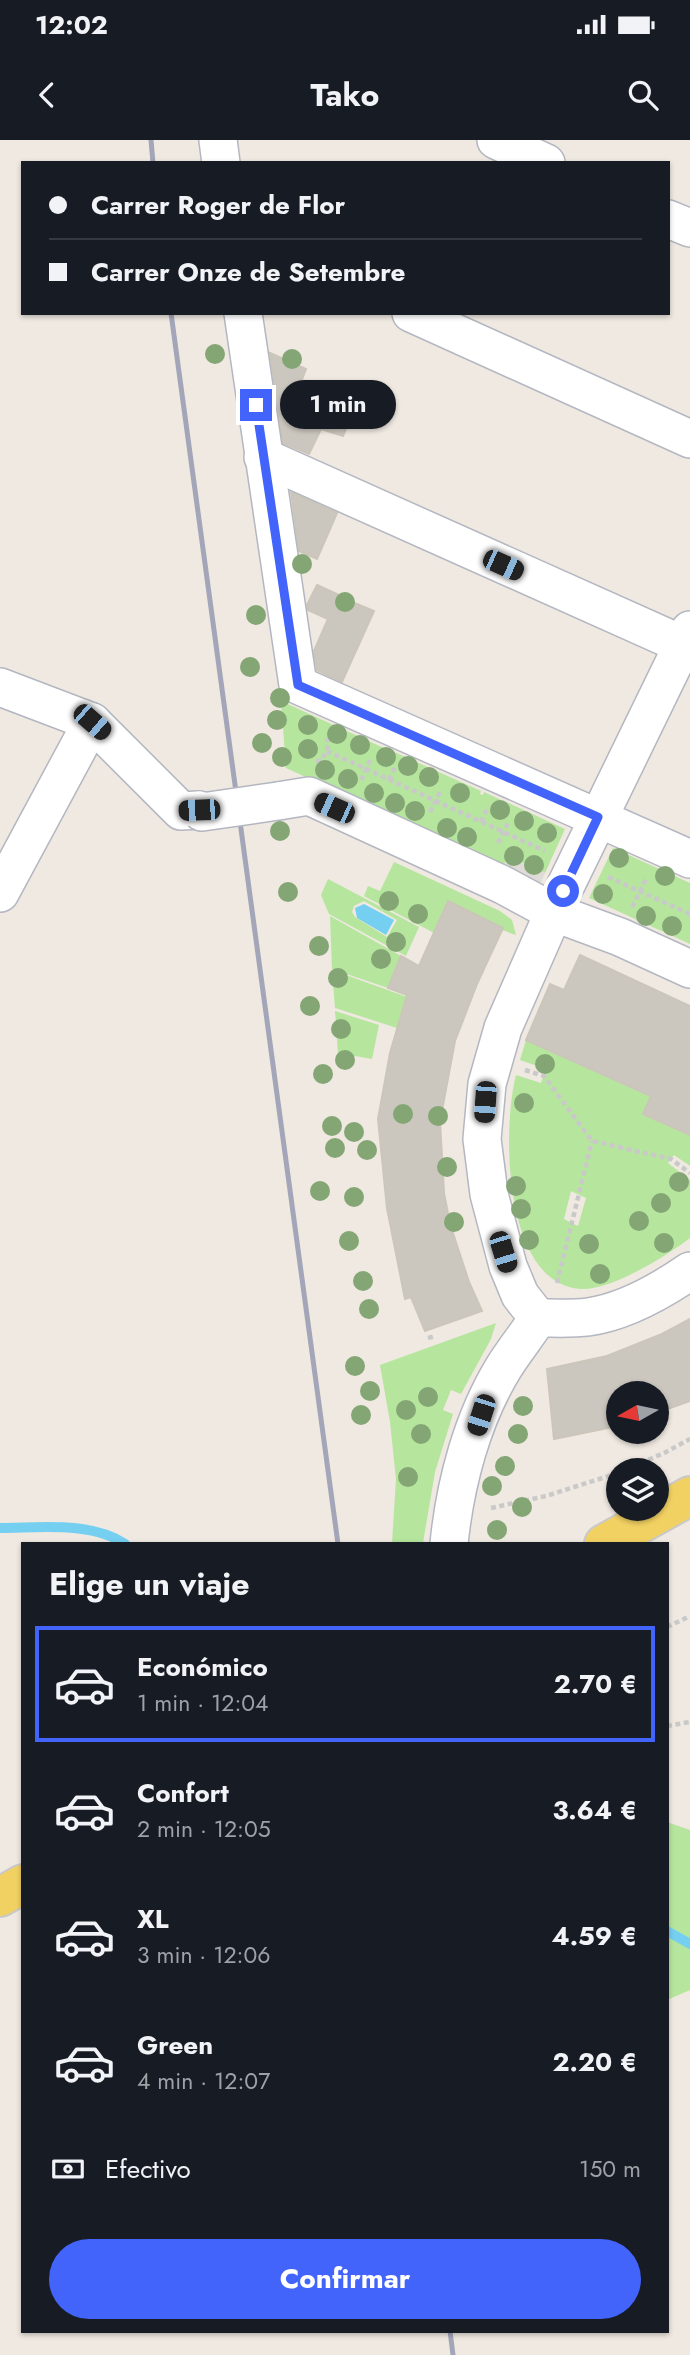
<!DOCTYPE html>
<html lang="es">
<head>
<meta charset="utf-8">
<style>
	:root { --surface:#171b24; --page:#20242c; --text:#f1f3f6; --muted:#9ea1a6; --line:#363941; --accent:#4264fb }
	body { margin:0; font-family:Jost,sans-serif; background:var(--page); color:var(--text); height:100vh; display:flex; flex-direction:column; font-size:26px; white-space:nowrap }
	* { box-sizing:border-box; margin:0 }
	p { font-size:23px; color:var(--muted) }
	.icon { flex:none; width:38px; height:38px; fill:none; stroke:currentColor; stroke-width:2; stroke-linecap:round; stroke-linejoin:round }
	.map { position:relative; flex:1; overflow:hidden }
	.sheet { position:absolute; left:21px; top:1402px; width:648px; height:791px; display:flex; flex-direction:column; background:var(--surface); border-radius:0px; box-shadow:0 2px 5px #0004 }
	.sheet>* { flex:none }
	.top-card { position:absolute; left:21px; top:21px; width:649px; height:154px; border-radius:0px; box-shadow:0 2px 5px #0004; display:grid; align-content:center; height:154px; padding:0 28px; background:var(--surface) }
	.needle { width:46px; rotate:261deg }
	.buttons { position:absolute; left:606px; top:1241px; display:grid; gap:14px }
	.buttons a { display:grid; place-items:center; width:63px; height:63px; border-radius:50%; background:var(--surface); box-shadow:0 2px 5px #0004; font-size:35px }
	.end { position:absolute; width:32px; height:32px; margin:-16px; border:9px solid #4264fb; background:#fff; box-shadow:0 0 0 4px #fff }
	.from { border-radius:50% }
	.bubble { position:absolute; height:49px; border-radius:24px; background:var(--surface); box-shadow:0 2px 5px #0004; font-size:23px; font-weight:700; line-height:49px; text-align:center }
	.car { position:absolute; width:21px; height:42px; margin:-21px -10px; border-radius:9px; box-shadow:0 0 5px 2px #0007; background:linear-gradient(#222 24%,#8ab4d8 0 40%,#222 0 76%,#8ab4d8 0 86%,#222 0) }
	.top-card b { display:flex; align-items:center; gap:24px; height:66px; font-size:26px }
	.top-card b+b { border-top:2px solid var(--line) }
	.top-card i { width:18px; height:18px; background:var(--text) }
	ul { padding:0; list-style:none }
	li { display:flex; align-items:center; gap:21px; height:116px; margin:0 14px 10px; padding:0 14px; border:4px solid transparent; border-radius:0px }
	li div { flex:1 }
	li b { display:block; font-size:26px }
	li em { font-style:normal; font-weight:700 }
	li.on { border-color:var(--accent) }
	li>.icon { width:63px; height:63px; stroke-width:1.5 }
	h2 { padding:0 28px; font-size:32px; line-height:84px }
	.pay { display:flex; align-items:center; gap:18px; height:77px; padding:0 28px; font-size:26px }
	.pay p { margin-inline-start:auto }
	.button { display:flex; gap:14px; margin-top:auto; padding:14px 28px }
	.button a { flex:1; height:80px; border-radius:42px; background:var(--accent); color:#fff; font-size:28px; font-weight:700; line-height:80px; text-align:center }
	.status { display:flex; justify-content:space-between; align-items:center; height:49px; padding:0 35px; background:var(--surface); direction:ltr }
	.status svg { height:19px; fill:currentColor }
	header { display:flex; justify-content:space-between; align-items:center; height:91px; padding:0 28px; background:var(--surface); font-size:32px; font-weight:700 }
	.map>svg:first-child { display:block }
	.green { fill:#b6e59e; fill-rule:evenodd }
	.plaza { fill:#dfdcd8 }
	.water { fill:#75cff0 }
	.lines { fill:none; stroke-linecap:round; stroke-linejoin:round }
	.stream { stroke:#75cff0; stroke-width:10 }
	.building { fill:#cbc7bf; stroke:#cbc5ba; stroke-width:2 }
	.minor-casing { stroke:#b4b7c1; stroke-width:40 }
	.major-casing { stroke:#c9c9c9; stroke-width:42 }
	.path { stroke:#c9c9c9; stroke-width:4.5; stroke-dasharray:5 3.5; stroke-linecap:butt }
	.minor { stroke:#fff; stroke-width:37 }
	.major { stroke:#f2d163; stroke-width:38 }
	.rail { stroke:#a3a6b8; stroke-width:5 }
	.minor-bridge-casing { stroke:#b4b7c1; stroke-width:40; stroke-linecap:butt }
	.minor-bridge { stroke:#fff; stroke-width:37 }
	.tree { fill:#84a574 }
	.route { stroke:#4264fb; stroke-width:9 }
</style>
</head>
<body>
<div class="status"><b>12:02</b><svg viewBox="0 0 49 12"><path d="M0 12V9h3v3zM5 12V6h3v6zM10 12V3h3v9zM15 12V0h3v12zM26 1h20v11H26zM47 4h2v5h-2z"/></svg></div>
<header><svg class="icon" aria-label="back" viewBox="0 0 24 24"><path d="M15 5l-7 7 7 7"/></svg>Tako<svg class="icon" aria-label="search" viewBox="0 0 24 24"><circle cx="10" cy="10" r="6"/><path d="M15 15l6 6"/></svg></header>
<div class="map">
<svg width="690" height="2215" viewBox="0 0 690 2215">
	<rect width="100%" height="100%" fill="#efe9e1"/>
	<g class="green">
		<polygon points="281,561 386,609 390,613 392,611 410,619 410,622 412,620 481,651 480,654 483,655 484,652 501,660 500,663 502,664 504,661 565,689 545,733 508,716 503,727 286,628"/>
		<polygon points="613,708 690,743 690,804 589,758"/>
		<polygon points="394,722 500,771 512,780 516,795 502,790 502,788 448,761 434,793 364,756 368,746 380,751"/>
		<path d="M 328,739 L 419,787 L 406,816 L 329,774 L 321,755 ZM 364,761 L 397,780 L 387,797 L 355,777 L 352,772 L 354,766 Z"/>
		<polygon points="330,776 401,816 388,848 332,829"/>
		<polygon points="332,830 407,857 397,888 335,868"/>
		<polygon points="335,871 379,885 372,919 338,913"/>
		<path d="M 526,900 L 651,956 L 690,995 L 690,1026 L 674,1015 L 668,1023 L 690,1040 L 690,1098 C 666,1116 611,1151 580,1149 C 503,1143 502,989 516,935 L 541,943 L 546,929 L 520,920 ZM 571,1051 L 586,1058 L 578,1086 L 564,1079 Z"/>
		<polygon points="496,1183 491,1199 461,1254 451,1250 443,1270 453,1274 435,1332 423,1403 392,1403 396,1339 390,1282 380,1225"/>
		<polygon points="667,1682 690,1690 690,1850 667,1860"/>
	</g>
	<polygon class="plaza" points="508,716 545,733 540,744 503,727"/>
	<polygon class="water" points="364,764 394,780 386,795 357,778 355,768"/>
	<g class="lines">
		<g class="stream">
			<path d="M 0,1388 C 39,1388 91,1381 125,1404"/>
			<polyline points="667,1791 690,1804"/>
		</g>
	</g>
	<g class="building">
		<polygon points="270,213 306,229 296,255 350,279 343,296 321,289 309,314 283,303"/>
		<polygon points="291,352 337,373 317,419 299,411"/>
		<polygon points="317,445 339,455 340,457 374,471 342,542 317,530 314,511 328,479 308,470 307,465"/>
		<polygon points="448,761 503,788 477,844 455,901 440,981 444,1053 450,1084 469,1142 482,1171 425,1191 411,1157 405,1159 387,1068 378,979 390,913 407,855 388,848 401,816 419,826"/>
		<polygon points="580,815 690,866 690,995 643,974 651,956 526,900 550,844 564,850"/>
		<polygon points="690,1179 690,1261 656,1273 656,1253 618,1253 618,1286 554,1299 547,1229 607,1216 662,1194"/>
	</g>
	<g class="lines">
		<defs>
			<g id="minor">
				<polyline points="218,0 221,23"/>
				<polyline points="496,0 546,23"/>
				<polyline points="668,79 690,88"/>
				<polyline points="243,173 298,545 690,719"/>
				<polyline points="411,173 690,299"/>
				<polyline points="263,317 690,508"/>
				<polyline points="0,547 92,582 181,671 199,670"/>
				<polyline points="278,661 309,656 503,745 555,773 620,797 690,829"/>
				<polyline points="0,753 92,582"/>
				<polyline points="538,1178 520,1155 508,1126 489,1054 482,999 487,944 503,888 563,751 690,490"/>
				<path d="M 538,1178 C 554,1178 572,1179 588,1177 C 624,1172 661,1151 690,1131"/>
				<path d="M 449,1404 C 455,1344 472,1279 504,1227 C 514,1211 527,1195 538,1178"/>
			</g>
			<g id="major">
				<polyline points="604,1404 690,1356"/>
				<polyline points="0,1757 23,1744"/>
			</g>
		</defs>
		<use href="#minor" class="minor-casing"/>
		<use href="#major" class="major-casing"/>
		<g class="path">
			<polyline points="327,611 545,711"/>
			<path d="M 316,621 L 321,621 C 325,613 330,607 327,598"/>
			<polyline points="361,640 371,618"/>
			<polyline points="389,640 396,625"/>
			<polyline points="430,672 441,650"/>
			<polyline points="481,682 488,666"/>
			<polyline points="498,703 509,681"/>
			<polyline points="608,737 690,774"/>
			<polyline points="632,767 647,737"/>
			<polyline points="525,930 544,936 592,1001 671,1019 690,1033"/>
			<polyline points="557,1143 592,1001"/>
			<polyline points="428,1198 435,1196"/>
			<polyline points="625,1330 664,1313 690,1299"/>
			<polyline points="491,1368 546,1356 618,1333"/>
			<polyline points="667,1487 690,1476"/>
			<polyline points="667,1586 690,1582"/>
		</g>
		<use href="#minor" class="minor"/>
		<use href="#major" class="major"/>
		<g class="rail">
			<polyline points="151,0 153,23"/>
			<polyline points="171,173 338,1404"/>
			<polyline points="450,2191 453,2215"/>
		</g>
		<defs>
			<polyline id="minor-bridge" points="199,670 202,672 278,661"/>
		</defs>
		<use href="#minor-bridge" class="minor-bridge-casing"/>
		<use href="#minor-bridge" class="minor-bridge"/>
	</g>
	<g class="tree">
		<circle cx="215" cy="214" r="10"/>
		<circle cx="292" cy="219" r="10"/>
		<circle cx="302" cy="424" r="10"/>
		<circle cx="345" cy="462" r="10"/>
		<circle cx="256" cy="475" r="10"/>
		<circle cx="250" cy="527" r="10"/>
		<circle cx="280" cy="558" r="10"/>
		<circle cx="277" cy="580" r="10"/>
		<circle cx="308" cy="585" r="10"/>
		<circle cx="337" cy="594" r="10"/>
		<circle cx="262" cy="603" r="10"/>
		<circle cx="360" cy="605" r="10"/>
		<circle cx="308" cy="609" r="10"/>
		<circle cx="282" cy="617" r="10"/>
		<circle cx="386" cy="617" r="10"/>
		<circle cx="408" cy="626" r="10"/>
		<circle cx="325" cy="630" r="10"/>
		<circle cx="429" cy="637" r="10"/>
		<circle cx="348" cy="639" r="10"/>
		<circle cx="374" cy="653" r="10"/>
		<circle cx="460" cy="653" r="10"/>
		<circle cx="395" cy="663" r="10"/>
		<circle cx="500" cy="670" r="10"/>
		<circle cx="415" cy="671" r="10"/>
		<circle cx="524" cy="681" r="10"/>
		<circle cx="447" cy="688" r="10"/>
		<circle cx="280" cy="691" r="10"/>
		<circle cx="547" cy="693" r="10"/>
		<circle cx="467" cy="697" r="10"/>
		<circle cx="514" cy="716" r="10"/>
		<circle cx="619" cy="718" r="10"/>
		<circle cx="534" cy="725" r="10"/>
		<circle cx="665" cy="736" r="10"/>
		<circle cx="288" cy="752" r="10"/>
		<circle cx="603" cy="754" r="10"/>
		<circle cx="389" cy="761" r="10"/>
		<circle cx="418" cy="774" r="10"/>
		<circle cx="646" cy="776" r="10"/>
		<circle cx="672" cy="786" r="10"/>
		<circle cx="396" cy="802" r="10"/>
		<circle cx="319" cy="806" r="10"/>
		<circle cx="381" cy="819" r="10"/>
		<circle cx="338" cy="838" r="10"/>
		<circle cx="310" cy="866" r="10"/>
		<circle cx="341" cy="889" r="10"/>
		<circle cx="345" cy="920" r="10"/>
		<circle cx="545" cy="924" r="10"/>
		<circle cx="323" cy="934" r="10"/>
		<circle cx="524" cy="963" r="10"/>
		<circle cx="403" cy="974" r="10"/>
		<circle cx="438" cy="976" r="10"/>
		<circle cx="332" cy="986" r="10"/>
		<circle cx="354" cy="992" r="10"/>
		<circle cx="335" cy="1008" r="10"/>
		<circle cx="367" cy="1010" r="10"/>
		<circle cx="447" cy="1027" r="10"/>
		<circle cx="679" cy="1042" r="10"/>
		<circle cx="516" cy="1046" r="10"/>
		<circle cx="320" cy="1051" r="10"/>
		<circle cx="354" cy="1057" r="10"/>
		<circle cx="661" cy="1063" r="10"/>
		<circle cx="521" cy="1069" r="10"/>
		<circle cx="639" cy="1081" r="10"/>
		<circle cx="454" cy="1082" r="10"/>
		<circle cx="529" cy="1100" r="10"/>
		<circle cx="349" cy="1101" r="10"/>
		<circle cx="664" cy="1103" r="10"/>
		<circle cx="589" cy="1104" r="10"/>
		<circle cx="600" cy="1134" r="10"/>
		<circle cx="363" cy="1141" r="10"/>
		<circle cx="369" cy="1169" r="10"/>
		<circle cx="355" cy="1226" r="10"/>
		<circle cx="370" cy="1251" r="10"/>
		<circle cx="428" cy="1257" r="10"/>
		<circle cx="523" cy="1266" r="10"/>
		<circle cx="406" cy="1270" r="10"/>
		<circle cx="361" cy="1275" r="10"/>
		<circle cx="421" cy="1294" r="10"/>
		<circle cx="518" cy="1294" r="10"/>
		<circle cx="505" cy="1326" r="10"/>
		<circle cx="408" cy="1337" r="10"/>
		<circle cx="492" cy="1346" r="10"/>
		<circle cx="522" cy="1367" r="10"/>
		<circle cx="497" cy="1390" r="10"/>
	</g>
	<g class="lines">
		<polyline class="route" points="256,265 298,545 598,677 563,751"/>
	</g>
</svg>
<div class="buttons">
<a><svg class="needle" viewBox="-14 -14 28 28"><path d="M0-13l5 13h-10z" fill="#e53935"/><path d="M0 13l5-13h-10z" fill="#9ea1a6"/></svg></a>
<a><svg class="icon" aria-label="layers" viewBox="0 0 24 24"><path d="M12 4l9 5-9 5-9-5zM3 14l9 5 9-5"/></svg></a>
</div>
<i class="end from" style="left:563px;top:751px"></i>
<i class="end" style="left:256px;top:265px"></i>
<div class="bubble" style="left:280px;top:240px;width:116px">1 min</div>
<i class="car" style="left:503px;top:425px;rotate:114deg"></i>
<i class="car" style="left:92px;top:582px;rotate:131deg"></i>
<i class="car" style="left:334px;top:668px;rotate:294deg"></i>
<i class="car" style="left:199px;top:670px;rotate:268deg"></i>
<i class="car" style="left:485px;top:962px;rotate:184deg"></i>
<i class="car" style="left:503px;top:1112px;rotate:163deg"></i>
<i class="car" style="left:481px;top:1275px;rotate:198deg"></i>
<div class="top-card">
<b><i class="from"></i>Carrer Roger de Flor</b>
<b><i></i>Carrer Onze de Setembre</b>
</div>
<section class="sheet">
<h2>Elige un viaje</h2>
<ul>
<li class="on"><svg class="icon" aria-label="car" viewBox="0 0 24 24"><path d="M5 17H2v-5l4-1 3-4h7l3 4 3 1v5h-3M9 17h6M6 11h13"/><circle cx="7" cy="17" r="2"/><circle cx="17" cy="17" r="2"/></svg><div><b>Económico</b><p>1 min · 12:04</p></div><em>2.70 €</em></li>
<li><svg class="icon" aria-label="car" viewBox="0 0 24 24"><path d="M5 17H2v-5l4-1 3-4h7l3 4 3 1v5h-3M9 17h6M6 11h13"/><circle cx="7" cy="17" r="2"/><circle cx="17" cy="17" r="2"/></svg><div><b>Confort</b><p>2 min · 12:05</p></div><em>3.64 €</em></li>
<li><svg class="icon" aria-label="car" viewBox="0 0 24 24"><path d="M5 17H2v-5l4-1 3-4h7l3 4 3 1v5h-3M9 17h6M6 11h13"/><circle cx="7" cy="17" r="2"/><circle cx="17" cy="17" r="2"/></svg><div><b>XL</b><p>3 min · 12:06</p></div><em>4.59 €</em></li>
<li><svg class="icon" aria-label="car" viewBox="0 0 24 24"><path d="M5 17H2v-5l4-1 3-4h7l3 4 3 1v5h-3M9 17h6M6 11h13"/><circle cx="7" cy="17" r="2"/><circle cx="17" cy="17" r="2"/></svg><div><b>Green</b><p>4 min · 12:07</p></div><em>2.20 €</em></li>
</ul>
<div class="pay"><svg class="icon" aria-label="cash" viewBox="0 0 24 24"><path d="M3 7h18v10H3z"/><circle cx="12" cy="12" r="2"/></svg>Efectivo<p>150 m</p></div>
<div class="button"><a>Confirmar</a></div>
</section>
</div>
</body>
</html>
